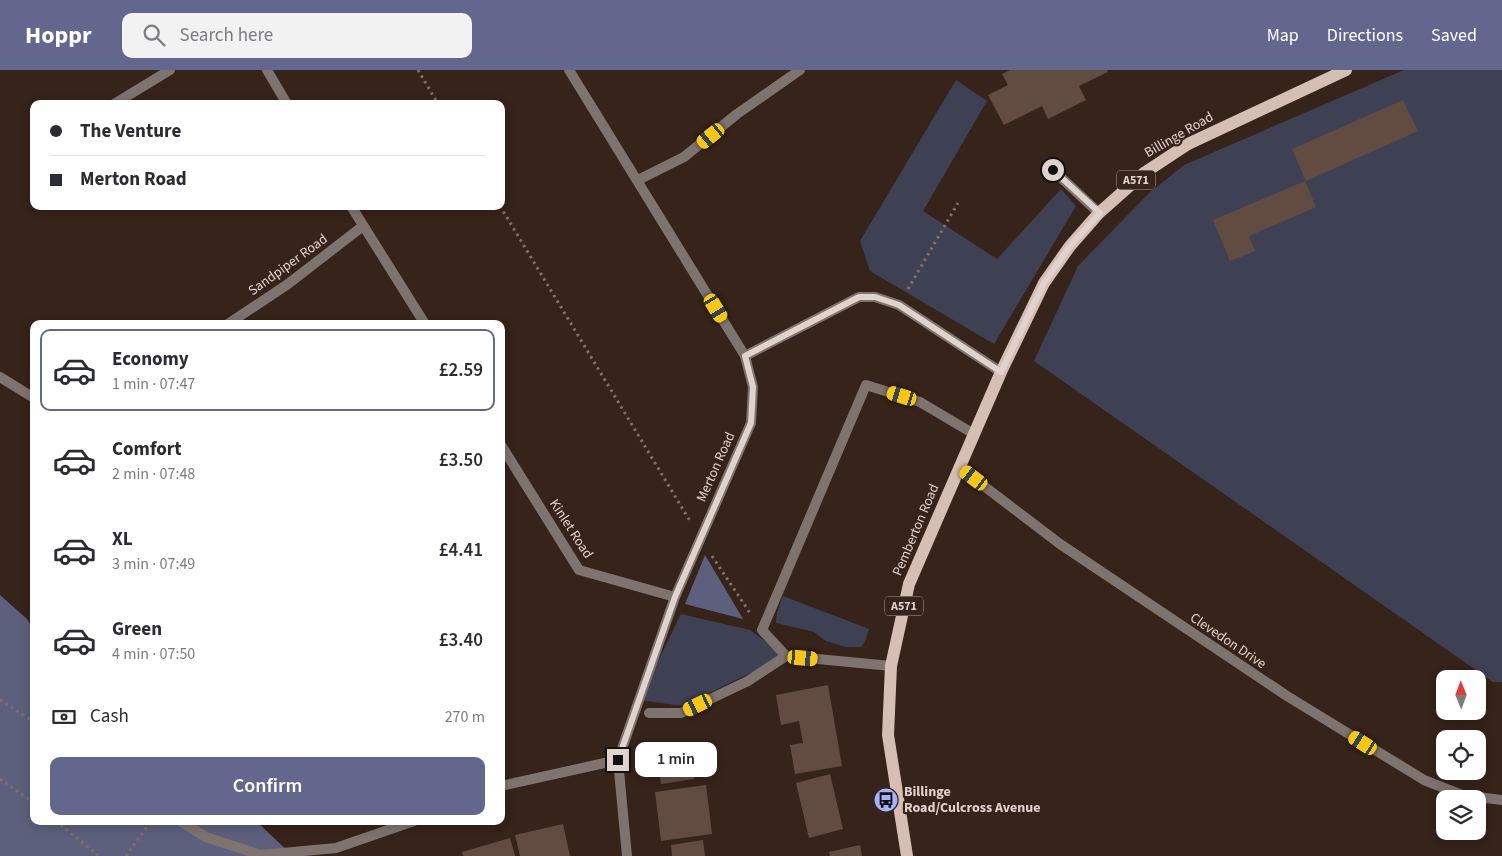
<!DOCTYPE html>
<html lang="en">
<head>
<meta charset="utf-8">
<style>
	:root { --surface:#fff; --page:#f2f2f3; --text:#2b2b33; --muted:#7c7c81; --line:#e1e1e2; --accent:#63678d }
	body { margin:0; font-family:"Source Sans 3",sans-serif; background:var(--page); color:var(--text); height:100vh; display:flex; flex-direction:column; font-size:19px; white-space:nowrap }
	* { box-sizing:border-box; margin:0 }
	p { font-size:16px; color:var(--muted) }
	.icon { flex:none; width:28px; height:28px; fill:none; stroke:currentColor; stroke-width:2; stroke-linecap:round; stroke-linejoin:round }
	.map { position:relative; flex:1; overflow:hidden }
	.details { position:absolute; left:30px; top:250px; width:475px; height:505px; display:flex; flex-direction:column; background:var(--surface); border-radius:10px; box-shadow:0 2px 12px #0003 }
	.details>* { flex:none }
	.top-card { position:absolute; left:30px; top:30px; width:475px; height:110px; border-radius:10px; box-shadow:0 2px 12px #0003; display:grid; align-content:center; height:110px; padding:0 20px; background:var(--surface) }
	.needle { width:32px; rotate:359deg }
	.tools { position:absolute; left:1436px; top:600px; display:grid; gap:10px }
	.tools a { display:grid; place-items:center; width:50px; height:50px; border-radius:10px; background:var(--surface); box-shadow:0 2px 12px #0003; font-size:25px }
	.end { position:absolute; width:22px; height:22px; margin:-11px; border:6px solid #e0d2cd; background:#111; box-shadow:0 0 0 2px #111 }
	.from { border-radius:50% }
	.bubble { position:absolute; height:35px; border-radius:10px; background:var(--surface); box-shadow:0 2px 12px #0003; font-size:16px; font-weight:600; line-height:35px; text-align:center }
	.car { position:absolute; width:15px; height:30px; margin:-15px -8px; border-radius:6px; box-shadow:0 0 4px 1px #0007; background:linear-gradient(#f5c518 24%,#345 0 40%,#f5c518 0 76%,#345 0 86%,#f5c518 0) }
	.top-card b { display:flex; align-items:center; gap:18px; height:48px; font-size:19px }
	.top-card b+b { border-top:1px solid var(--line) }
	.top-card i { width:12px; height:12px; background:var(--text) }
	ul { padding:9px 0 0; list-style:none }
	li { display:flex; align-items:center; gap:15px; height:82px; margin:0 10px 8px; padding:0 10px; border:2px solid transparent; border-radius:10px }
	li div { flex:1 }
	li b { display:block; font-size:19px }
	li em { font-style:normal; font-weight:600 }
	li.active { border-color:var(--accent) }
	li>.icon { width:45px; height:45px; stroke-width:1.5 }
	.pay { display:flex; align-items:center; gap:12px; height:55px; padding:0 20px; font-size:19px }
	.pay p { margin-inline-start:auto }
	.cta { display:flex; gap:10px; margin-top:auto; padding:10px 20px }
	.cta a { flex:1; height:58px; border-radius:10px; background:var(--accent); color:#fff; font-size:20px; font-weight:600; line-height:58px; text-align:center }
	header { display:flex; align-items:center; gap:30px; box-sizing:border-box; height:70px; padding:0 25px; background:var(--accent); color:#fff }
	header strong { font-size:24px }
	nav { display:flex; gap:28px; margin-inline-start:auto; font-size:18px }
	.search { width:350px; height:45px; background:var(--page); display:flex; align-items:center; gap:12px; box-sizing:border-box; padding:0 18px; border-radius:10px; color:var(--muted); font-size:19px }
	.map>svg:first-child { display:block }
	.green { fill:#3e4153 }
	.forest { fill:#5c607c }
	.building { fill:#624c42 }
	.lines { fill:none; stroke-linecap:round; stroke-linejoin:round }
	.path { stroke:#817069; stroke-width:3; stroke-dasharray:2.5 4; stroke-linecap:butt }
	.service { stroke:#7e736f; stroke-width:10 }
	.minor { stroke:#7e736f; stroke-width:10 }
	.primary { stroke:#d5bfb5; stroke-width:12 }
	.route { stroke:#e0d2cd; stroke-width:6 }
	.labels { text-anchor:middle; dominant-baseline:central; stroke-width:4.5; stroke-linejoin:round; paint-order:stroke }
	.shield { fill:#36231a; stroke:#ad9e97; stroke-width:1 }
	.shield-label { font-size:12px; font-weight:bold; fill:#e0d2cd }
	.street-label { font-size:14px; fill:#e0d2cd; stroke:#36231a }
	.poi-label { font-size:14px; font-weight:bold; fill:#e0d2cd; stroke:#36231a; text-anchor:start }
</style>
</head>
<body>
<header>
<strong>Hoppr</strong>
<div class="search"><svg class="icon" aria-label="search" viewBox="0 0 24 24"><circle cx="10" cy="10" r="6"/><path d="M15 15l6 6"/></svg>Search here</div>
<nav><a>Map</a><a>Directions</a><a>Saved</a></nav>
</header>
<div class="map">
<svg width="1502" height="786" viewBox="0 0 1502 786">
	<rect width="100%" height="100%" fill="#36231a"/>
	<g class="green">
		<polygon points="1404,0 1502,0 1502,612 1493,612 1034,291 1078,196 1149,123 1184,95"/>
		<polygon points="956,10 987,31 923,141 997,189 1061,119 1076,136 994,274 870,201 860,171"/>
		<polygon points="783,526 869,559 865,572 861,577 846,577 826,571 814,562 776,553 777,542"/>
		<polygon points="681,544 750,560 786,586 682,636 639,630"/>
	</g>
	<g class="forest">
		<polygon points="705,485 743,549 685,534"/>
		<polygon points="0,525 27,549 34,560 34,751 256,751 293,786 0,786"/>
	</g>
	<g class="building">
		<polygon points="1010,0 1107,0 1108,2 1079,16 1086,30 1048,49 1042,36 1004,55 988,25 1008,15 1002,4"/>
		<polygon points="1403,30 1418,61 1306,111 1292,79"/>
		<polygon points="1305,111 1316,137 1249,166 1255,181 1230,191 1213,150"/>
		<polygon points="828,615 842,696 795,704 790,675 803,673 799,651 781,655 776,625"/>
		<polygon points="691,686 694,709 661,714 658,691"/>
		<polygon points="830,704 843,759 809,768 796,713"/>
		<polygon points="706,715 712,764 661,771 655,722"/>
		<polygon points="563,754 570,786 520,786 515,765"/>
		<polygon points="510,768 515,786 463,786 462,782"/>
		<polygon points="703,770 705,786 672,786 671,775"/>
		<polygon points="860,775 862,786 830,786 829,782"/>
	</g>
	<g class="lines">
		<g class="path">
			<polyline points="418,0 438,34"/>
			<polyline points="500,136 690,451"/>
			<polyline points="908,219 958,133"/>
			<polyline points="712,486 750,543"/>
			<polyline points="0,630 34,652"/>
			<polyline points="0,709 34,733"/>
			<polyline points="56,751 99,786"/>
			<polyline points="126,786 151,751"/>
		</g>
		<g class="service">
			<polyline points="1053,100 1099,143"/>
			<polyline points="786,586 762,560 866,315 920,332 974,364"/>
		</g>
		<g class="minor">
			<polyline points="267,0 287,34"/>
			<polyline points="569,0 745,286 753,317 751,353 675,527 618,690 627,786"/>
			<polyline points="114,34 170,0"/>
			<polyline points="638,110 684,87 737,44 800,0"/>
			<polyline points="351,136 425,254"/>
			<polyline points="228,254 288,214 363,156"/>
			<polyline points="745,286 859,227 875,227 899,235 1001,302"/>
			<polyline points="0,307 34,328"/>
			<polyline points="501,375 579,500 675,527"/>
			<polyline points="959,397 1060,474 1287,626 1424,710 1462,725 1502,730"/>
			<polyline points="649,643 681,643 748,611 786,586 891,596"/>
			<polyline points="501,716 618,690"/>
			<polyline points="180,751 206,767 261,785 336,778 414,751"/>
		</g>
		<polyline class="primary" points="907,786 888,665 891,596 909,514 1001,302 1044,213 1070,176 1099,143 1144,103 1188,74 1346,0"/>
	</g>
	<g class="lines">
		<polyline class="route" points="618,690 675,527 751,353 753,317 745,286 859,227 875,227 899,235 1001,302 1044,213 1070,176 1100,143 1053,100"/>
	</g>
	<defs>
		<symbol id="bus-disc" viewBox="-11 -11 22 22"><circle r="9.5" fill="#a7b1fc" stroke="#36231a"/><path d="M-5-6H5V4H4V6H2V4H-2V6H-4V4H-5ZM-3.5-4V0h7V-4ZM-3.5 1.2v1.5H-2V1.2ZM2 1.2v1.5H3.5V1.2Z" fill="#111"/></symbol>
	</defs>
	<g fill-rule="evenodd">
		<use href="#bus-disc" x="872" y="716" width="28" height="28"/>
	</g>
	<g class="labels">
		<g class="shield">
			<rect x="1117" y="100.5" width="38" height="19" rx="4"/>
			<rect x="885" y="526.5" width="38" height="19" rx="4"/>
		</g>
		<g class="shield-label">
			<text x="1136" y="110">A571</text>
			<text x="904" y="536">A571</text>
		</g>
		<g class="street-label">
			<text transform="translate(1179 65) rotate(-30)">Billinge Road</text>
			<text transform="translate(288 195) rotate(-36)">Sandpiper Road</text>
			<text transform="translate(716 397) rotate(-66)">Merton Road</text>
			<text transform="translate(571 459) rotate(57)">Kinlet Road</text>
			<text transform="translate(916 460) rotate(-67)">Pemberton Road</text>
			<text transform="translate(1228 571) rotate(34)">Clevedon Drive</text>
		</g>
		<g class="poi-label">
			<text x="904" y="722">Billinge<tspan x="904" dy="16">Road/Culcross Avenue</tspan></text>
		</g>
	</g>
</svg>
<div class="tools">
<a><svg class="needle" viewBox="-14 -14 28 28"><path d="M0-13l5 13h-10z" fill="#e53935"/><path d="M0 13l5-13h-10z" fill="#7c7c81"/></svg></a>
<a><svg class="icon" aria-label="locate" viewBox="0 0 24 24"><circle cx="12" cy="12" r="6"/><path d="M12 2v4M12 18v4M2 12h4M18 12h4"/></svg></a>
<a><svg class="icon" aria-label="layers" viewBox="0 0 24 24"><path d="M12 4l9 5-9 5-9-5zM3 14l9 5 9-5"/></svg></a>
</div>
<i class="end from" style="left:1053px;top:100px"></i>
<i class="end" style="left:618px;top:690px"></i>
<div class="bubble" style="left:635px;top:672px;width:82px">1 min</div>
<i class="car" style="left:711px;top:66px;rotate:231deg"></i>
<i class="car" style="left:716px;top:238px;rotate:149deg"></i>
<i class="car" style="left:902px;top:326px;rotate:287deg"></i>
<i class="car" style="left:974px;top:408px;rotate:307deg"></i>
<i class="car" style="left:803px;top:588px;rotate:95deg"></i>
<i class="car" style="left:698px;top:635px;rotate:244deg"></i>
<i class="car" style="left:1363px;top:673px;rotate:302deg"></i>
<div class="top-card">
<b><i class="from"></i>The Venture</b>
<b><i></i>Merton Road</b>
</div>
<section class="details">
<ul>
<li class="active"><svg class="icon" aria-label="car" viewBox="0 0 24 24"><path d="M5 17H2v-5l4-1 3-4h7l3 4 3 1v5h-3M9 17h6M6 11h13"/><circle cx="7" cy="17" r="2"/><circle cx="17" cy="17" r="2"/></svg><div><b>Economy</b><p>1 min · 07:47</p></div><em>£2.59</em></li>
<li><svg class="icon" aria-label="car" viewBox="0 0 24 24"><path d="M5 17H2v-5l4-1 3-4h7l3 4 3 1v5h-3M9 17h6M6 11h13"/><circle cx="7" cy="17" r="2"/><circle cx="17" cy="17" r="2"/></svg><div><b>Comfort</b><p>2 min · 07:48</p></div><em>£3.50</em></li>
<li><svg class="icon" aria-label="car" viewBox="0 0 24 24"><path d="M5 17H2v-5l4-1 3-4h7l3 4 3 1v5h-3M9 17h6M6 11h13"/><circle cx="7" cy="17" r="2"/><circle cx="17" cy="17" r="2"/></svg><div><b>XL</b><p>3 min · 07:49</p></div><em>£4.41</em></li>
<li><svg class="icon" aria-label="car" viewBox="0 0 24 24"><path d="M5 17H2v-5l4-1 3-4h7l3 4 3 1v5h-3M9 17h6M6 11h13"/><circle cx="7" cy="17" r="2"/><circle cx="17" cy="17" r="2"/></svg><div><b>Green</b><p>4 min · 07:50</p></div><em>£3.40</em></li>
</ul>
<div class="pay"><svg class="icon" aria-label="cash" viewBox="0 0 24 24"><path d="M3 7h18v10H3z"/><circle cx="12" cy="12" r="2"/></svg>Cash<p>270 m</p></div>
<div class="cta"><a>Confirm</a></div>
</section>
</div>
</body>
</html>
